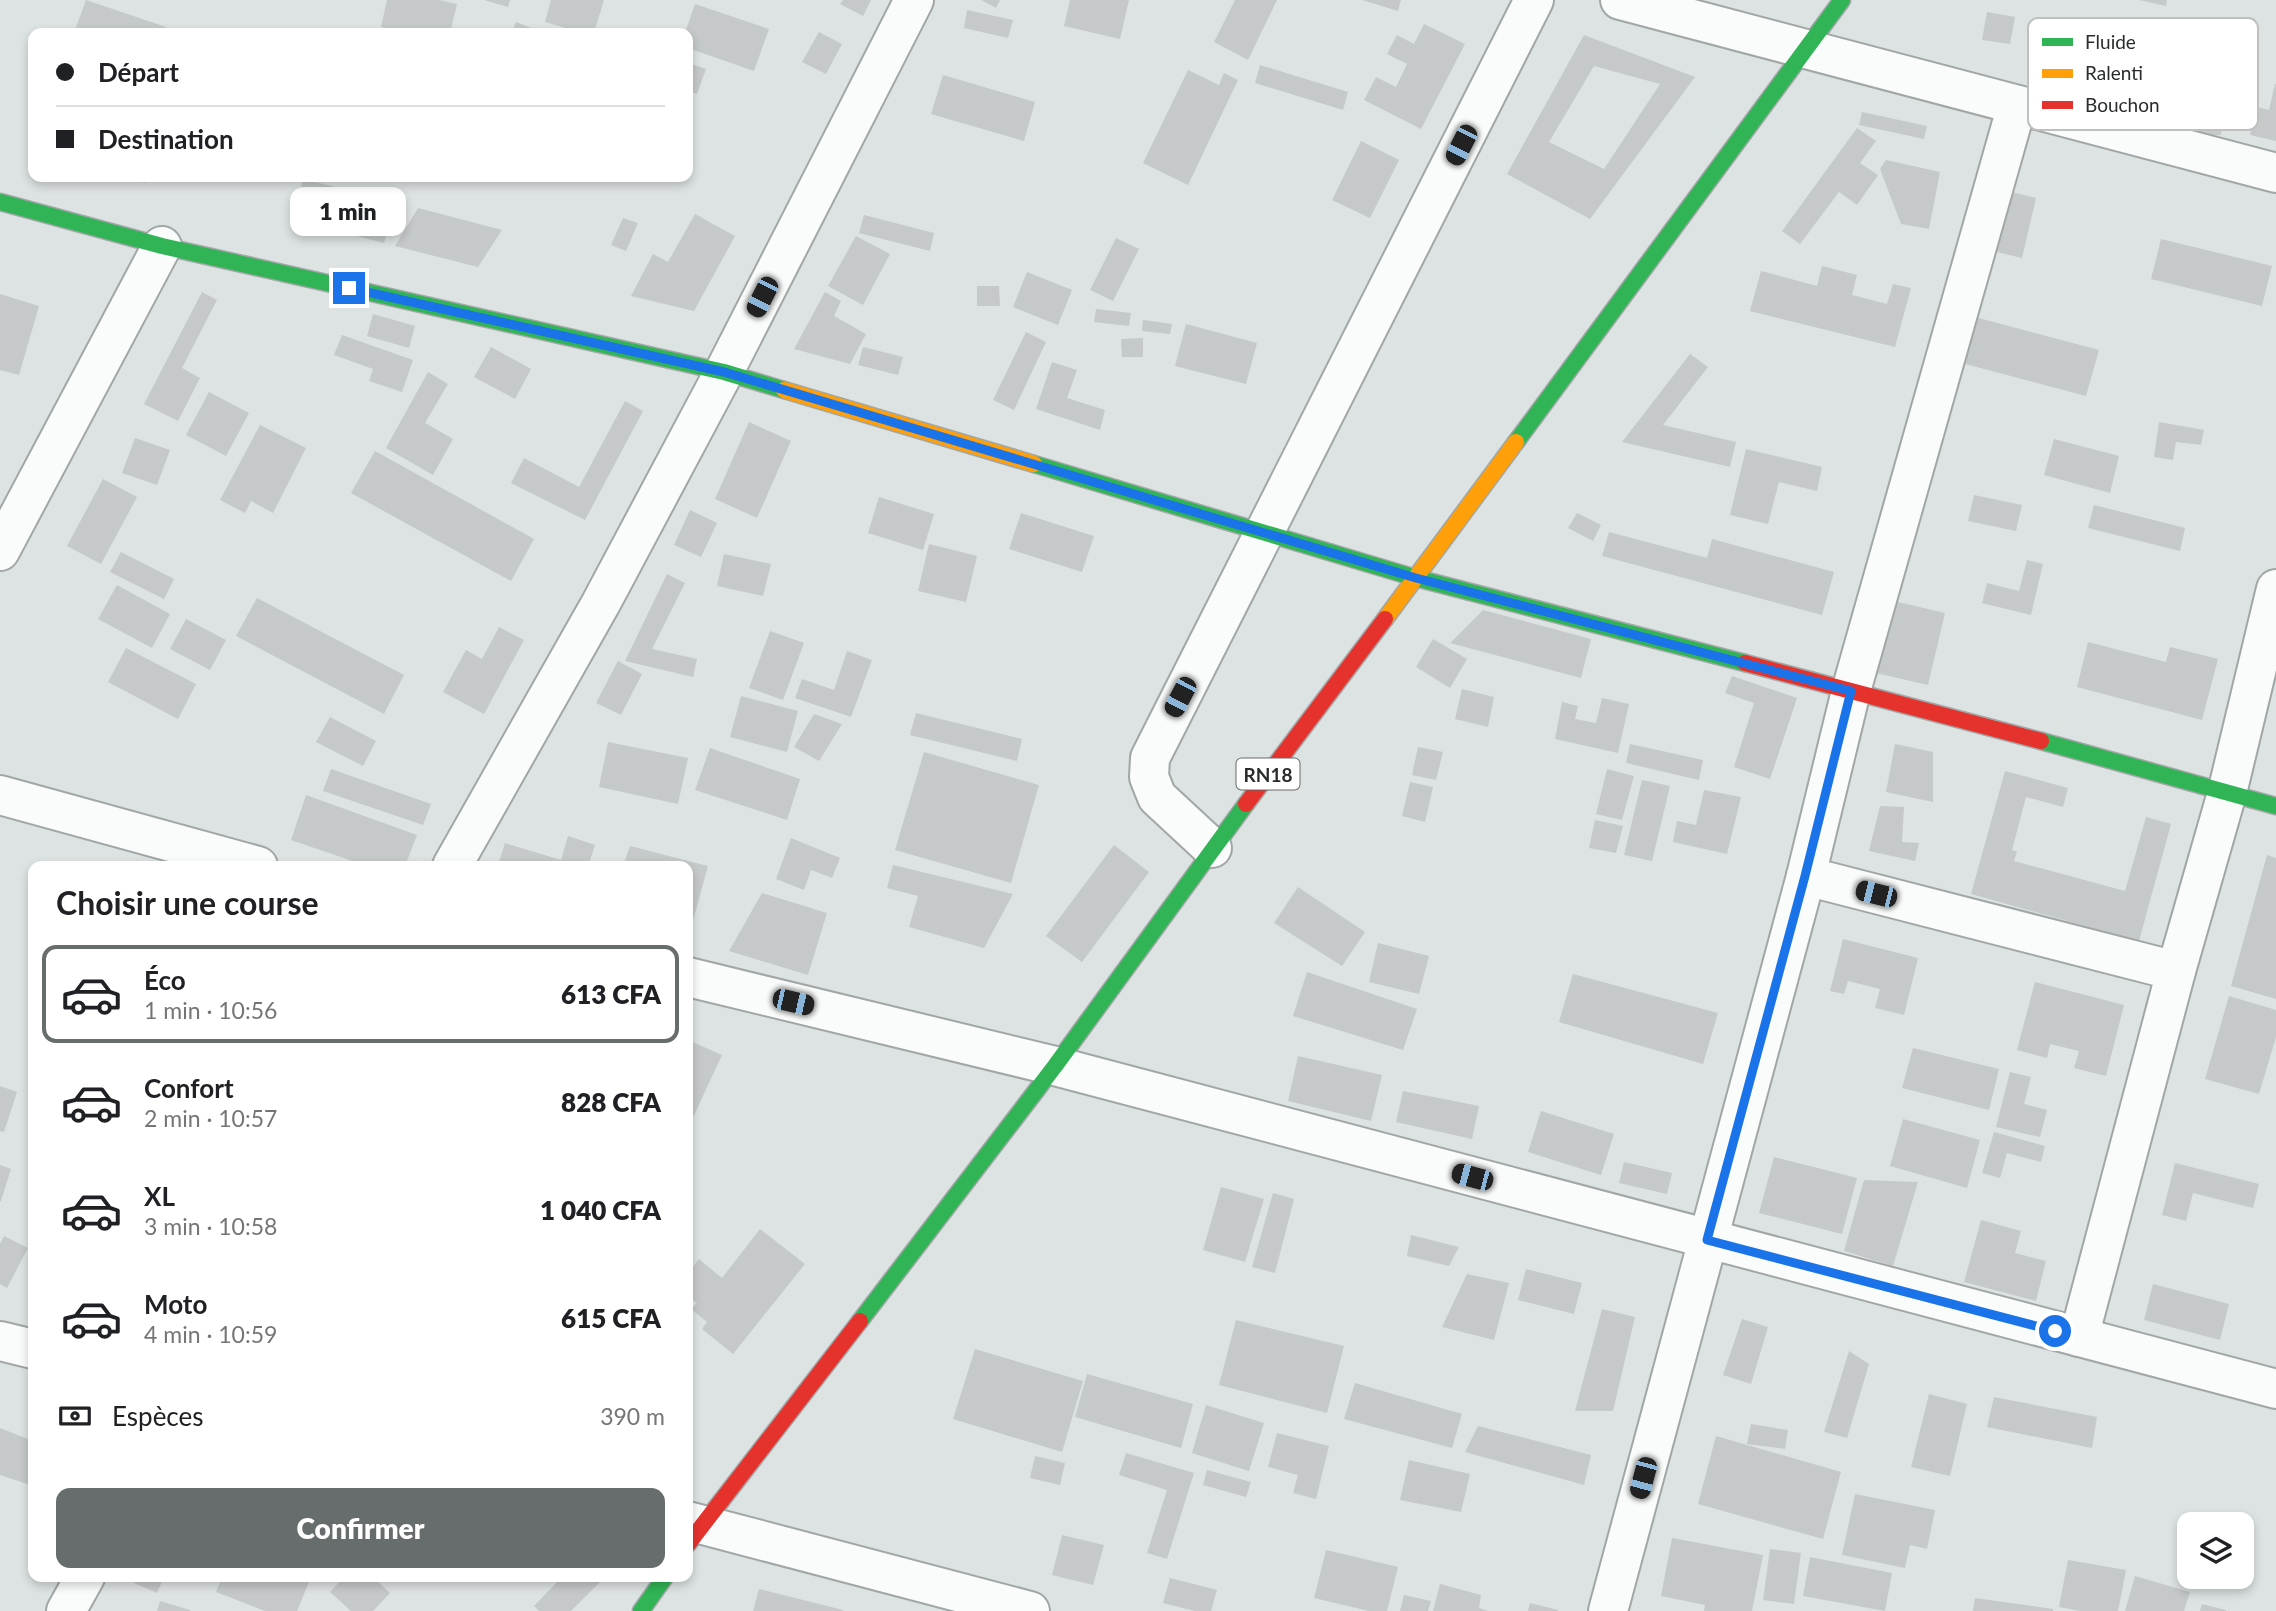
<!DOCTYPE html>
<html lang="fr">
<head>
<meta charset="utf-8">
<style>
	:root { --surface:#fff; --page:#f2f2f2; --text:#202124; --muted:#757577; --line:#e0e0e0; --accent:#676c6c }
	body { margin:0; font-family:Lato,sans-serif; background:var(--page); color:var(--text); height:100vh; display:flex; flex-direction:column; font-size:26px; white-space:nowrap }
	* { box-sizing:border-box; margin:0 }
	p { font-size:23px; color:var(--muted) }
	.icon { flex:none; width:38px; height:38px; fill:none; stroke:currentColor; stroke-width:2; stroke-linecap:round; stroke-linejoin:round }
	.map { position:relative; flex:1; overflow:hidden }
	.sheet { position:absolute; left:28px; top:861px; width:665px; height:721px; display:flex; flex-direction:column; background:var(--surface); border-radius:14px; box-shadow:0 4px 10px #0003 }
	.sheet>* { flex:none }
	.guide { position:absolute; left:28px; top:28px; width:665px; height:154px; border-radius:14px; box-shadow:0 4px 10px #0003; display:grid; align-content:center; height:154px; padding:0 28px; background:var(--surface) }
	.tools { position:absolute; left:2177px; top:1512px; display:grid; gap:14px }
	.tools a { display:grid; place-items:center; width:77px; height:77px; border-radius:14px; background:var(--surface); box-shadow:0 4px 10px #0003; font-size:35px }
	.end { position:absolute; width:32px; height:32px; margin:-16px; border:9px solid #1a73e8; background:#fff; box-shadow:0 0 0 4px #fff }
	.from { border-radius:50% }
	.bubble { position:absolute; height:49px; border-radius:14px; background:var(--surface); box-shadow:0 4px 10px #0003; font-size:23px; font-weight:800; line-height:49px; text-align:center }
	.car { position:absolute; width:21px; height:42px; margin:-21px -10px; border-radius:9px; box-shadow:0 0 5px 2px #0007; background:linear-gradient(#222 24%,#8ab4d8 0 40%,#222 0 76%,#8ab4d8 0 86%,#222 0) }
	.guide b { display:flex; align-items:center; gap:24px; height:66px; font-size:26px }
	.guide b+b { border-top:2px solid var(--line) }
	.guide i { width:18px; height:18px; background:var(--text) }
	ul { padding:0; list-style:none }
	li { display:flex; align-items:center; gap:21px; height:98px; margin:0 14px 10px; padding:0 14px; border:4px solid transparent; border-radius:14px }
	li div { flex:1 }
	li b { display:block; font-size:26px }
	li em { font-style:normal; font-weight:800 }
	li.selected { border-color:var(--accent) }
	li>.icon { width:63px; height:63px; stroke-width:1.5 }
	h2 { padding:0 28px; font-size:32px; line-height:84px }
	.pay { display:flex; align-items:center; gap:18px; height:77px; padding:0 28px; font-size:26px }
	.pay p { margin-inline-start:auto }
	.button { display:flex; gap:14px; margin-top:auto; padding:14px 28px }
	.button a { flex:1; height:80px; border-radius:14px; background:var(--accent); color:#fff; font-size:28px; font-weight:800; line-height:80px; text-align:center }
	.map>svg:first-child { display:block }
	.building { fill:#c5c9c9; fill-rule:evenodd }
	.lines { fill:none; stroke-linecap:round; stroke-linejoin:round }
	.street-casing { stroke:#a1a6a6; stroke-width:42 }
	.fast-casing { stroke:#a1a6a6; stroke-width:19 }
	.slow-casing { stroke:#a1a6a6; stroke-width:19 }
	.jam-casing { stroke:#a1a6a6; stroke-width:19 }
	.street { stroke:#fafbfb; stroke-width:38 }
	.fast { stroke:#30b455; stroke-width:16 }
	.slow { stroke:#ff9f0a; stroke-width:16 }
	.jam { stroke:#e5322d; stroke-width:16 }
	.route { stroke:#1a73e8; stroke-width:9 }
	.labels { text-anchor:middle; dominant-baseline:central; stroke-width:5; stroke-linejoin:round; paint-order:stroke }
	.shield { fill:#fff; stroke:#686b6c; stroke-width:2 }
	.shield-label { font-size:19px; font-weight:bold; fill:#282c2d }
	.key { fill:#fff; stroke:#bec0c0; stroke-width:2 }
	.key-label { font-size:19px; fill:#282c2d }
</style>
</head>
<body>
<div class="map">
<svg width="2276" height="1611" viewBox="0 0 2276 1611">
	<rect width="100%" height="100%" fill="#dde2e2"/>
	<g class="building">
		<polygon points="86,0 166,27 164,33 74,33"/>
		<polygon points="387,0 439,0 457,4 450,33 409,33 381,27"/>
		<polygon points="484,0 510,0 508,7"/>
		<polygon points="551,0 604,0 594,33 582,33 545,22"/>
		<polygon points="843,0 871,0 863,16 840,4"/>
		<polygon points="981,0 1000,0 996,8"/>
		<polygon points="1070,0 1129,0 1120,39 1064,26"/>
		<polygon points="1235,0 1277,0 1248,60 1214,42"/>
		<polygon points="1362,0 1401,0 1398,11"/>
		<polygon points="2139,0 2167,0 2166,6"/>
		<polygon points="695,4 769,29 754,71 688,48 688,33 685,33"/>
		<polygon points="967,10 1013,20 1008,38 964,28"/>
		<polygon points="1987,12 2015,17 2010,44 1982,40"/>
		<polygon points="516,22 544,33 511,33"/>
		<polygon points="1424,24 1465,44 1421,129 1364,100 1376,77 1396,87 1407,64 1387,54 1397,35 1414,44"/>
		<polygon points="819,32 842,44 826,74 802,62"/>
		<path d="M 1584,35 L 1695,77 L 1590,219 L 1507,174 ZM 1594,66 L 1660,84 L 1604,169 L 1549,142 Z"/>
		<polygon points="688,63 706,69 697,94 688,91"/>
		<polygon points="1260,65 1348,92 1343,110 1255,83"/>
		<polygon points="1188,70 1219,85 1224,73 1238,80 1188,185 1143,163"/>
		<polygon points="943,75 1035,102 1024,141 931,114"/>
		<polygon points="2275,84 2276,84 2276,141 2250,135 2257,107 2269,110"/>
		<polygon points="1862,112 1927,126 1924,139 1859,125"/>
		<polygon points="2198,113 2222,114 2221,135 2197,135"/>
		<polygon points="1857,128 1876,141 1860,163 1878,175 1857,205 1839,192 1800,244 1782,231"/>
		<polygon points="1361,141 1399,160 1370,218 1332,200"/>
		<polygon points="1886,160 1940,172 1929,229 1901,224 1880,169"/>
		<polygon points="126,177 147,177 145,183"/>
		<polygon points="303,179 395,202 384,243 293,220"/>
		<polygon points="1995,188 2036,198 2022,258 1980,248"/>
		<polygon points="418,208 502,230 478,267 395,246"/>
		<polygon points="695,214 735,236 694,311 631,296 653,254 668,262"/>
		<polygon points="864,215 934,233 930,251 859,233"/>
		<polygon points="623,218 638,223 626,251 611,245"/>
		<polygon points="856,236 890,254 863,305 828,286"/>
		<polygon points="1116,238 1139,249 1113,301 1090,290"/>
		<polygon points="2161,239 2272,266 2262,306 2151,279"/>
		<polygon points="1822,266 1857,275 1852,295 1887,304 1893,284 1911,288 1895,347 1750,311 1761,271 1817,286"/>
		<polygon points="1027,272 1072,290 1058,325 1013,307"/>
		<polygon points="977,286 999,286 1000,306 977,306"/>
		<polygon points="202,292 217,300 182,368 200,378 178,421 144,404"/>
		<polygon points="825,292 841,301 834,316 866,334 850,364 794,349"/>
		<polygon points="0,294 39,306 19,375 0,370"/>
		<polygon points="1096,309 1131,313 1129,326 1094,322"/>
		<polygon points="373,314 415,326 409,348 367,336"/>
		<polygon points="1971,316 2099,350 2086,396 1958,362"/>
		<polygon points="1143,320 1172,324 1170,334 1142,331"/>
		<polygon points="1186,324 1257,343 1246,384 1175,366"/>
		<polygon points="1026,332 1046,342 1014,410 993,400"/>
		<polygon points="342,335 413,360 402,392 369,381 373,369 334,355"/>
		<polygon points="1143,338 1143,357 1122,357 1121,339"/>
		<polygon points="491,347 531,369 515,399 474,377"/>
		<polygon points="863,347 903,357 898,375 858,365"/>
		<polygon points="1690,354 1708,367 1663,425 1736,442 1730,467 1622,442"/>
		<polygon points="1052,362 1077,370 1067,398 1105,410 1100,430 1036,409"/>
		<polygon points="428,372 448,384 425,423 453,439 433,475 386,448"/>
		<polygon points="209,392 249,413 226,456 186,435"/>
		<polygon points="625,401 643,411 585,520 511,483 524,458 579,487"/>
		<polygon points="749,422 791,441 757,518 715,499"/>
		<polygon points="2159,422 2204,430 2201,445 2176,442 2173,460 2154,457"/>
		<polygon points="260,425 306,448 273,513 251,501 245,513 220,500"/>
		<polygon points="135,438 170,450 157,485 122,473"/>
		<polygon points="2054,439 2119,456 2110,493 2044,475"/>
		<polygon points="1746,449 1822,467 1817,491 1779,482 1768,524 1730,515"/>
		<polygon points="375,451 534,539 511,581 351,493"/>
		<polygon points="103,479 137,497 101,564 67,546"/>
		<polygon points="1974,495 2022,505 2016,531 1968,521"/>
		<polygon points="879,497 934,514 923,550 868,533"/>
		<polygon points="2094,505 2185,528 2180,551 2088,528"/>
		<polygon points="690,510 717,523 701,557 674,545"/>
		<polygon points="1021,513 1094,536 1082,572 1009,549"/>
		<polygon points="1577,513 1601,525 1593,541 1568,528"/>
		<polygon points="1609,532 1707,558 1712,539 1834,572 1822,615 1602,556"/>
		<polygon points="929,544 977,556 966,602 918,591"/>
		<polygon points="121,552 174,579 164,599 110,572"/>
		<polygon points="724,554 771,564 763,596 717,586"/>
		<polygon points="2027,560 2043,564 2031,615 1982,603 1987,583 2019,591"/>
		<polygon points="667,574 685,583 652,649 697,659 693,677 625,661"/>
		<polygon points="117,585 170,614 152,648 98,619"/>
		<polygon points="257,598 404,675 384,714 236,636"/>
		<polygon points="1894,601 1945,613 1928,685 1876,673"/>
		<polygon points="1483,610 1591,639 1581,678 1450,643"/>
		<polygon points="186,619 226,640 210,670 170,649"/>
		<polygon points="499,627 524,640 484,714 443,692 466,650 482,659"/>
		<polygon points="770,631 804,643 783,700 749,688"/>
		<polygon points="1433,639 1467,659 1450,688 1416,667"/>
		<polygon points="2088,642 2166,662 2170,647 2218,659 2202,720 2077,687"/>
		<polygon points="126,648 196,684 178,719 108,682"/>
		<polygon points="847,651 872,660 851,717 795,698 802,679 834,690"/>
		<polygon points="618,661 642,674 621,715 596,703"/>
		<polygon points="1732,676 1797,698 1770,779 1734,767 1754,703 1725,693"/>
		<polygon points="1462,689 1494,697 1488,727 1455,719"/>
		<polygon points="741,696 798,711 787,752 730,737"/>
		<polygon points="1602,698 1629,704 1618,753 1555,739 1562,702 1578,706 1575,719 1596,723"/>
		<polygon points="916,713 1022,739 1017,761 910,735"/>
		<polygon points="814,714 842,724 819,761 794,747"/>
		<polygon points="330,717 376,741 363,766 316,742"/>
		<polygon points="608,742 688,758 678,804 599,787"/>
		<polygon points="1630,744 1703,760 1699,780 1626,763"/>
		<polygon points="1895,744 1933,752 1933,802 1886,792"/>
		<polygon points="1418,747 1443,752 1436,780 1412,775"/>
		<polygon points="710,748 800,779 787,820 695,790"/>
		<polygon points="924,752 1039,785 1011,883 895,850"/>
		<polygon points="331,769 431,804 423,825 323,791"/>
		<polygon points="1607,769 1634,776 1622,820 1596,814"/>
		<polygon points="2005,771 2068,788 2063,807 2026,797 2012,850 2017,852 2014,861 2125,891 2146,817 2171,824 2139,941 1971,894"/>
		<polygon points="1642,780 1670,786 1652,861 1624,855"/>
		<polygon points="1410,782 1433,787 1425,822 1402,816"/>
		<polygon points="1704,790 1741,797 1727,854 1673,842 1677,821 1696,825"/>
		<polygon points="306,795 417,835 405,866 367,866 291,840"/>
		<polygon points="1880,806 1904,807 1902,842 1919,843 1915,861 1869,851"/>
		<polygon points="1595,820 1623,826 1616,853 1589,848"/>
		<polygon points="568,836 595,845 588,866 482,866 484,861 498,865 505,843 561,860"/>
		<polygon points="791,838 840,858 832,878 811,870 804,890 776,879"/>
		<polygon points="1114,845 1149,872 1082,962 1046,936"/>
		<polygon points="630,846 708,866 689,935 688,866 623,866"/>
		<polygon points="2267,855 2276,858 2276,999 2231,986"/>
		<polygon points="893,865 1013,894 984,948 909,927 918,896 887,888"/>
		<polygon points="1298,887 1365,932 1342,966 1274,923"/>
		<polygon points="762,893 827,913 808,975 729,951"/>
		<polygon points="1843,939 1918,958 1904,1015 1875,1008 1880,989 1848,981 1844,994 1830,991"/>
		<polygon points="1378,943 1429,956 1419,994 1369,982"/>
		<polygon points="1307,972 1417,1009 1403,1050 1293,1016"/>
		<polygon points="1573,974 1718,1013 1703,1064 1559,1022"/>
		<polygon points="2035,982 2124,1005 2106,1076 2074,1068 2079,1051 2050,1044 2047,1058 2017,1050"/>
		<polygon points="2229,996 2276,1010 2276,1037 2259,1094 2205,1079"/>
		<polygon points="688,1040 722,1055 688,1128"/>
		<polygon points="1913,1048 1999,1069 1989,1110 1902,1088"/>
		<polygon points="1298,1056 1382,1075 1371,1121 1288,1101"/>
		<polygon points="2010,1072 2031,1077 2024,1104 2047,1110 2040,1137 1996,1127"/>
		<polygon points="0,1086 17,1092 4,1132 0,1131"/>
		<polygon points="1403,1091 1479,1106 1472,1139 1396,1122"/>
		<polygon points="1541,1111 1614,1134 1601,1175 1528,1152"/>
		<polygon points="1903,1119 1980,1140 1967,1188 1890,1166"/>
		<polygon points="1994,1132 2045,1146 2041,1162 2007,1153 2000,1178 1982,1173"/>
		<polygon points="1774,1157 1857,1178 1842,1234 1759,1213"/>
		<polygon points="1624,1162 1672,1173 1667,1194 1619,1183"/>
		<polygon points="2175,1163 2259,1184 2253,1208 2193,1193 2186,1221 2162,1215"/>
		<polygon points="0,1165 11,1169 1,1201 0,1201"/>
		<polygon points="1864,1180 1918,1182 1893,1266 1844,1251"/>
		<polygon points="1221,1187 1264,1199 1245,1262 1203,1250"/>
		<polygon points="1273,1193 1294,1199 1275,1273 1252,1267"/>
		<polygon points="1981,1220 2021,1231 2015,1253 2046,1261 2036,1301 1964,1282"/>
		<polygon points="760,1229 805,1264 733,1354 702,1329 707,1322 691,1309 697,1303 688,1296 688,1273 699,1259 722,1278"/>
		<polygon points="1411,1235 1459,1247 1449,1266 1407,1256"/>
		<polygon points="4,1236 28,1248 7,1288 0,1284 0,1244"/>
		<polygon points="1526,1269 1582,1283 1574,1314 1518,1300"/>
		<polygon points="1467,1274 1509,1283 1494,1340 1442,1327"/>
		<polygon points="2153,1284 2229,1304 2220,1340 2144,1320"/>
		<polygon points="1602,1309 1635,1317 1613,1411 1575,1411"/>
		<polygon points="1742,1319 1768,1327 1751,1384 1723,1375"/>
		<polygon points="1236,1320 1344,1346 1327,1413 1219,1385"/>
		<polygon points="975,1349 1083,1381 1062,1452 953,1419"/>
		<polygon points="1849,1351 1869,1364 1847,1438 1824,1432"/>
		<polygon points="1087,1374 1193,1404 1181,1448 1075,1417"/>
		<polygon points="1355,1383 1462,1414 1452,1448 1344,1419"/>
		<polygon points="1929,1394 1967,1404 1950,1476 1911,1467"/>
		<polygon points="1994,1397 2097,1417 2092,1448 1987,1427"/>
		<polygon points="1206,1405 1264,1423 1249,1471 1192,1453"/>
		<polygon points="1751,1424 1788,1430 1785,1449 1747,1444"/>
		<polygon points="1478,1426 1591,1455 1584,1485 1465,1452"/>
		<polygon points="0,1428 33,1441 33,1486 0,1475"/>
		<polygon points="1277,1433 1329,1446 1316,1499 1293,1493 1298,1475 1268,1467"/>
		<polygon points="1716,1436 1841,1472 1823,1539 1698,1504"/>
		<polygon points="1126,1453 1194,1473 1167,1559 1147,1553 1167,1490 1119,1475"/>
		<polygon points="1035,1456 1065,1463 1060,1485 1030,1478"/>
		<polygon points="1409,1460 1470,1474 1461,1512 1400,1500"/>
		<polygon points="1207,1470 1251,1482 1246,1497 1203,1485"/>
		<polygon points="1855,1494 1935,1510 1927,1549 1910,1545 1905,1568 1842,1555"/>
		<polygon points="1062,1535 1104,1545 1093,1585 1052,1575"/>
		<polygon points="1672,1538 1763,1555 1752,1611 1704,1611 1705,1605 1661,1596"/>
		<polygon points="1770,1549 1801,1553 1794,1604 1763,1600"/>
		<polygon points="1326,1550 1398,1567 1387,1611 1369,1611 1314,1598"/>
		<polygon points="1810,1557 1892,1573 1885,1611 1803,1596"/>
		<polygon points="2068,1560 2126,1570 2118,1611 2080,1611 2059,1607"/>
		<polygon points="2135,1576 2190,1592 2184,1611 2125,1611"/>
		<polygon points="137,1577 164,1577 157,1593 134,1583"/>
		<polygon points="222,1577 311,1577 297,1611 265,1611 216,1592"/>
		<polygon points="344,1577 373,1577 390,1593 373,1611 351,1611 330,1592"/>
		<polygon points="562,1577 605,1577 571,1611 539,1611 534,1606"/>
		<polygon points="1170,1578 1217,1590 1211,1611 1195,1611 1163,1603"/>
		<polygon points="1440,1584 1481,1595 1479,1608 1488,1611 1433,1611"/>
		<polygon points="759,1589 843,1610 843,1611 753,1611"/>
		<polygon points="1404,1595 1431,1601 1428,1611 1400,1611"/>
		<polygon points="1975,1598 2053,1609 2053,1611 1973,1611"/>
		<polygon points="160,1601 190,1610 190,1611 157,1611"/>
		<polygon points="1530,1603 1558,1610 1558,1611 1528,1611"/>
		<polygon points="2202,1604 2226,1610 2226,1611 2200,1611"/>
	</g>
	<g class="lines">
		<defs>
			<g id="street">
				<polyline points="1620,0 2276,173"/>
				<polyline points="0,551 162,246"/>
				<polyline points="0,795 258,866"/>
				<polyline points="1212,848 1157,797 1149,777 1150,758 1534,0"/>
				<polyline points="452,866 601,603 724,372 914,0"/>
				<polyline points="1806,876 2176,971"/>
				<polyline points="688,977 1055,1066 2276,1389"/>
				<polyline points="2079,1337 2176,971 2227,793 2276,589"/>
				<polyline points="0,1341 33,1349"/>
				<polyline points="688,1521 1030,1611"/>
				<polyline points="66,1611 85,1577"/>
				<polyline points="1608,1611 1806,876 1851,691 2017,105"/>
			</g>
			<g id="fast">
				<polyline points="0,202 162,246 724,372 784,390"/>
				<polyline points="1516,442 1842,0"/>
				<polyline points="1034,464 1416,578 1745,663"/>
				<polyline points="2041,741 2276,806"/>
				<polyline points="860,1321 1055,1066 1246,804"/>
				<polyline points="641,1611 665,1577"/>
			</g>
			<g id="slow">
				<polyline points="784,390 1034,464"/>
				<polyline points="1385,619 1516,442"/>
			</g>
			<g id="jam">
				<polyline points="1745,663 2041,741"/>
				<polyline points="1246,804 1385,619"/>
				<polyline points="688,1544 860,1321"/>
			</g>
		</defs>
		<use href="#street" class="street-casing"/>
		<use href="#fast" class="fast-casing"/>
		<use href="#slow" class="slow-casing"/>
		<use href="#jam" class="jam-casing"/>
		<use href="#street" class="street"/>
		<use href="#fast" class="fast"/>
		<use href="#slow" class="slow"/>
		<use href="#jam" class="jam"/>
	</g>
	<g class="lines">
		<polyline class="route" points="349,288 724,372 1416,578 1851,691 1805,876 1707,1240 2055,1331"/>
	</g>
	<g class="labels">
		<rect class="shield" x="1236.5" y="758.5" width="63" height="31" rx="5"/>
		<g class="shield-label">
			<text x="1268" y="774">RN18</text>
		</g>
	</g>
	<rect x="2028" y="18" width="230" height="112" rx="10" class="key"/>
	<rect x="2042" y="38" width="31" height="8" fill="#30b455"/>
	<rect x="2042" y="69" width="31" height="9" fill="#ff9f0a"/>
	<rect x="2042" y="101" width="31" height="8" fill="#e5322d"/>
	<g class="key-label">
		<text x="2085" y="49">Fluide</text>
		<text x="2085" y="80">Ralenti</text>
		<text x="2085" y="112">Bouchon</text>
	</g>
</svg>
<div class="tools">
<a><svg class="icon" aria-label="layers" viewBox="0 0 24 24"><path d="M12 4l9 5-9 5-9-5zM3 14l9 5 9-5"/></svg></a>
</div>
<i class="end from" style="left:2055px;top:1331px"></i>
<i class="end" style="left:349px;top:288px"></i>
<div class="bubble" style="left:290px;top:187px;width:116px">1 min</div>
<i class="car" style="left:1461px;top:145px;rotate:207deg"></i>
<i class="car" style="left:762px;top:297px;rotate:207deg"></i>
<i class="car" style="left:1180px;top:697px;rotate:208deg"></i>
<i class="car" style="left:1876px;top:894px;rotate:284deg"></i>
<i class="car" style="left:793px;top:1002px;rotate:103deg"></i>
<i class="car" style="left:1472px;top:1177px;rotate:285deg"></i>
<i class="car" style="left:1643px;top:1478px;rotate:195deg"></i>
<div class="guide">
<b><i class="from"></i>Départ</b>
<b><i></i>Destination</b>
</div>
<section class="sheet">
<h2>Choisir une course</h2>
<ul>
<li class="selected"><svg class="icon" aria-label="car" viewBox="0 0 24 24"><path d="M5 17H2v-5l4-1 3-4h7l3 4 3 1v5h-3M9 17h6M6 11h13"/><circle cx="7" cy="17" r="2"/><circle cx="17" cy="17" r="2"/></svg><div><b>Éco</b><p>1 min · 10:56</p></div><em>613 CFA</em></li>
<li><svg class="icon" aria-label="car" viewBox="0 0 24 24"><path d="M5 17H2v-5l4-1 3-4h7l3 4 3 1v5h-3M9 17h6M6 11h13"/><circle cx="7" cy="17" r="2"/><circle cx="17" cy="17" r="2"/></svg><div><b>Confort</b><p>2 min · 10:57</p></div><em>828 CFA</em></li>
<li><svg class="icon" aria-label="car" viewBox="0 0 24 24"><path d="M5 17H2v-5l4-1 3-4h7l3 4 3 1v5h-3M9 17h6M6 11h13"/><circle cx="7" cy="17" r="2"/><circle cx="17" cy="17" r="2"/></svg><div><b>XL</b><p>3 min · 10:58</p></div><em>1 040 CFA</em></li>
<li><svg class="icon" aria-label="car" viewBox="0 0 24 24"><path d="M5 17H2v-5l4-1 3-4h7l3 4 3 1v5h-3M9 17h6M6 11h13"/><circle cx="7" cy="17" r="2"/><circle cx="17" cy="17" r="2"/></svg><div><b>Moto</b><p>4 min · 10:59</p></div><em>615 CFA</em></li>
</ul>
<div class="pay"><svg class="icon" aria-label="cash" viewBox="0 0 24 24"><path d="M3 7h18v10H3z"/><circle cx="12" cy="12" r="2"/></svg>Espèces<p>390 m</p></div>
<div class="button"><a>Confirmer</a></div>
</section>
</div>
</body>
</html>
